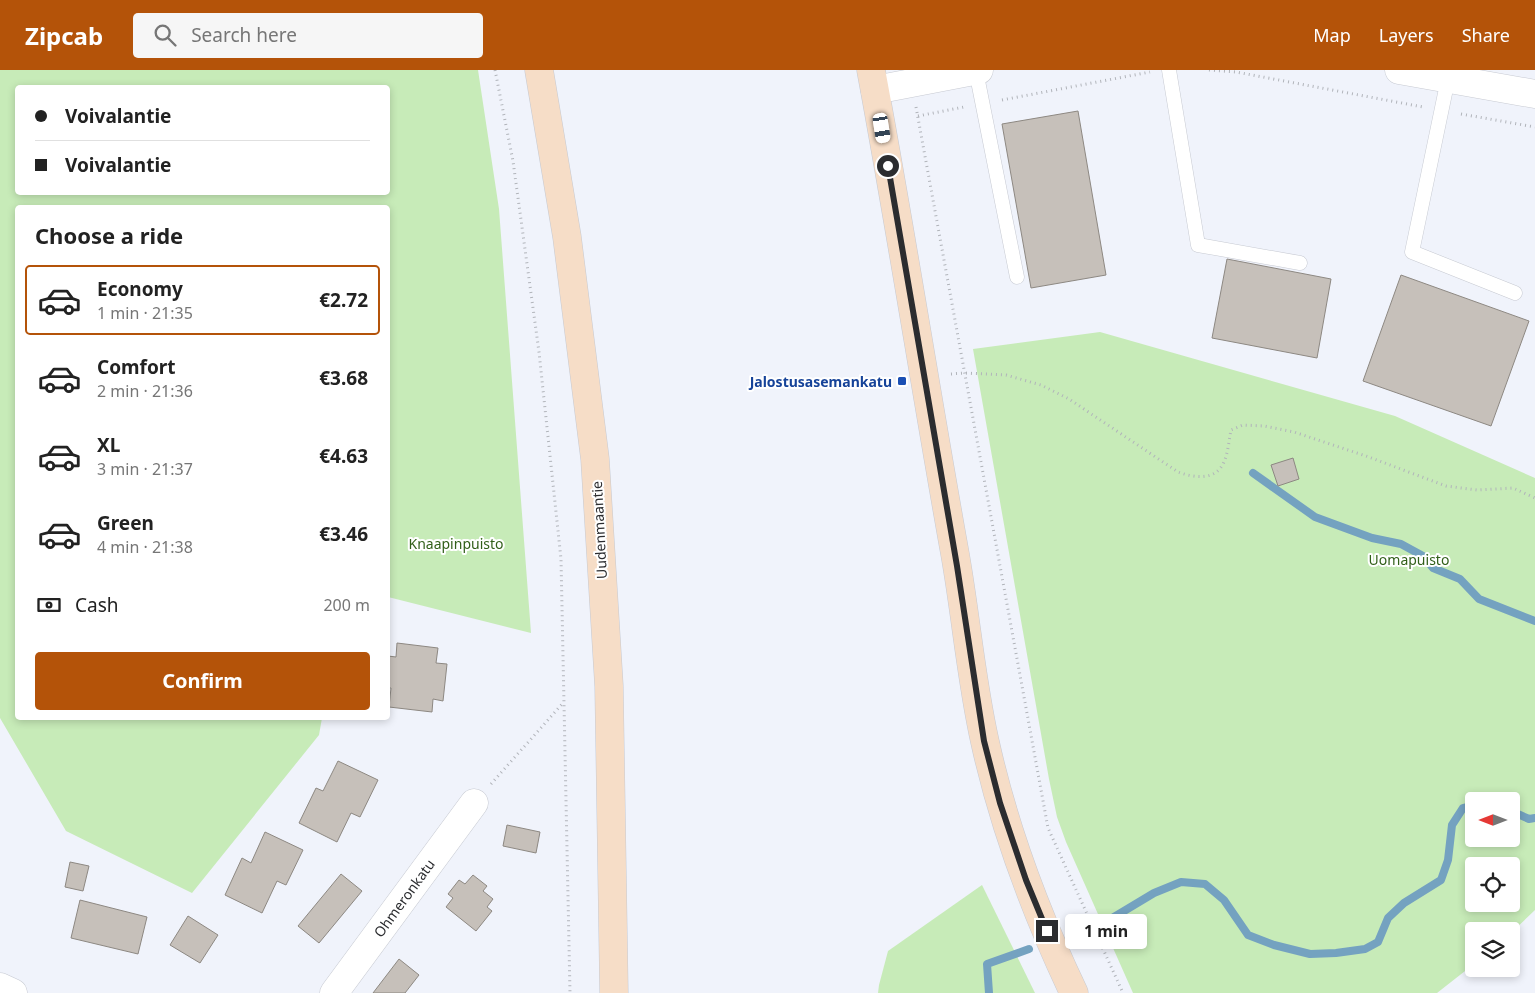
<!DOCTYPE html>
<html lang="en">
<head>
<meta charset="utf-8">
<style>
	:root { --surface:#fff; --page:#f6f6f6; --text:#222; --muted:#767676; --line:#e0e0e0; --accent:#b45309 }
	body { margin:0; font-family:"Noto Sans",sans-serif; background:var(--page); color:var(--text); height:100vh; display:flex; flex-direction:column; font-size:19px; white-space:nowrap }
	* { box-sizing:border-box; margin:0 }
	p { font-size:16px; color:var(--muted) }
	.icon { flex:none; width:28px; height:28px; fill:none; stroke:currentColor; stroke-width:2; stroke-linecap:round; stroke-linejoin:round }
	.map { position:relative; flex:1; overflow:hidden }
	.sheet { position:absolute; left:15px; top:135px; width:375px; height:515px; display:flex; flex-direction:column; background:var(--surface); border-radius:5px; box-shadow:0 2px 8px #0003 }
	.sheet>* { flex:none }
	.guide { position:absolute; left:15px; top:15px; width:375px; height:110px; border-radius:5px; box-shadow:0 2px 8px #0003; display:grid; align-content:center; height:110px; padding:0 20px; background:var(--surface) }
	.needle { width:32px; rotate:270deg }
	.fabs { position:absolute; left:1465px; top:722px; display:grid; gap:10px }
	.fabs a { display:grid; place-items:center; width:55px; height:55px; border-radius:5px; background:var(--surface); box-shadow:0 2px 8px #0003; font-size:25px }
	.end { position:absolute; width:22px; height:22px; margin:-11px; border:6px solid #2b2c2f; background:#fff; box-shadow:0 0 0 2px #fff }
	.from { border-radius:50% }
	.bubble { position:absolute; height:35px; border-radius:5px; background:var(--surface); box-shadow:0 2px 8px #0003; font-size:16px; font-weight:700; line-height:35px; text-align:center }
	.car { position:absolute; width:15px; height:30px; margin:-15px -8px; border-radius:6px; box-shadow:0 0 4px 1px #0007; background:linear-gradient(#fff 24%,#345 0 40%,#fff 0 76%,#345 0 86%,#fff 0) }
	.guide b { display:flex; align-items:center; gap:18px; height:48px; font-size:19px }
	.guide b+b { border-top:1px solid var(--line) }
	.guide i { width:12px; height:12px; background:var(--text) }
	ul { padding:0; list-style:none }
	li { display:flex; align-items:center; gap:15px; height:70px; margin:0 10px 8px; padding:0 10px; border:2px solid transparent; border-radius:5px }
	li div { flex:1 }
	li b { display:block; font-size:19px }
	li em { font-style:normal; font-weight:700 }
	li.current { border-color:var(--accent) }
	li>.icon { width:45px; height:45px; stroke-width:1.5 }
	h2 { padding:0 20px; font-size:22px; line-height:60px }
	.pay { display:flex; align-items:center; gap:12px; height:55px; padding:0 20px; font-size:19px }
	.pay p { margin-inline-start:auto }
	.action { display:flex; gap:10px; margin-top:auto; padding:10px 20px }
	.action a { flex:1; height:58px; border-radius:5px; background:var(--accent); color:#fff; font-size:20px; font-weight:700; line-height:58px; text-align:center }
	header { display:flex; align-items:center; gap:30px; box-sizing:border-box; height:70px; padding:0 25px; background:var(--accent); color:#fff }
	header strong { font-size:24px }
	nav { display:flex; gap:28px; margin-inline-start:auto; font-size:18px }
	.search { width:350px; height:45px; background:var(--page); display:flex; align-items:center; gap:12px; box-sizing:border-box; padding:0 18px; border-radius:5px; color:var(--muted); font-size:19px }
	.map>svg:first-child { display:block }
	.green { fill:#c7ebb8; fill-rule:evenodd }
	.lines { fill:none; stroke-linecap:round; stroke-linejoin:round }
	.stream { stroke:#74a2c0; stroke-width:8 }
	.building { fill:#c6c0ba; stroke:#8d8882 }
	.lane-casing { stroke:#c7cad2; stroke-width:15 }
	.street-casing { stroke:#c7cad2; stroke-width:29 }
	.secondary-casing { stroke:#c7cad2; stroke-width:29 }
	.path { stroke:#b1b4ba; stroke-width:3; stroke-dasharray:1 4; stroke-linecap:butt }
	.lane { stroke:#fff; stroke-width:14 }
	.street { stroke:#fff; stroke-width:28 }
	.secondary { stroke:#f6ddc7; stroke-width:28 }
	.route { stroke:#2b2c2f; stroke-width:6 }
	.transit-dot { fill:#1a4fb4; stroke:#fff; stroke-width:2 }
	.labels { text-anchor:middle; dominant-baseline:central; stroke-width:4; stroke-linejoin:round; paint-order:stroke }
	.transit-label { font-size:14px; font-weight:bold; fill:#164399; stroke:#fff; text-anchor:end }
	.street-label { font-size:14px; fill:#2b2c2f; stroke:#fff }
	.park-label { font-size:14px; fill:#315f19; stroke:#fff }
</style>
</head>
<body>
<header>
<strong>Zipcab</strong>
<div class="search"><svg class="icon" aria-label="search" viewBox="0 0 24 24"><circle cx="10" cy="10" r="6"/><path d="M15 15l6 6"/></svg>Search here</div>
<nav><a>Map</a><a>Layers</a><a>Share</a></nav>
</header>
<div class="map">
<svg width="1535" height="923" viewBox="0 0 1535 923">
	<rect width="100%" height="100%" fill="#f0f3fb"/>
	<g class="green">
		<path d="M 0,0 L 478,0 L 499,139 L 531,563 L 388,527 L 388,138 L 18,138 L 18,648 L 322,648 L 319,665 L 192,823 L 66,761 L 0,648 ZM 18,18 L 388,18 L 388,122 L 18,122 Z"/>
		<path d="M 1100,262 L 1395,346 L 1535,408 L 1535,840 L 1511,863 L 1511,861 L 1474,861 L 1474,894 L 1437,923 L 1133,923 L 1066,772 L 1057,747 L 1049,709 L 973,279 ZM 1474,731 L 1511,731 L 1511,769 L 1474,769 ZM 1474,796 L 1511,796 L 1511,834 L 1474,834 Z"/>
		<polygon points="982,815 1035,923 878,923 879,915 888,881"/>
	</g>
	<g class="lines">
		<g class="stream">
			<polyline points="1253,403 1315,447 1372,468 1401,474 1423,486 1433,498 1460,509 1479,529 1535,551"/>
			<polyline points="1511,741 1529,749 1535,748"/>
			<polyline points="1104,853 1154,823 1181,812 1205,814 1224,830 1248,865 1274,875 1310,884 1336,883 1365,879 1378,872 1388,848 1404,833 1441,810 1448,790 1452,755 1463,738 1474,735"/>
			<polyline points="989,923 987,894 1029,879"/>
		</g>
	</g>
	<g class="building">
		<polygon points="1078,41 1106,205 1031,218 1002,54"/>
		<polygon points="1227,189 1331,209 1317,288 1212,268"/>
		<polygon points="1401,205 1529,251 1491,356 1363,311"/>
		<polygon points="1293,388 1299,409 1278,416 1271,395"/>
		<polygon points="397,573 438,578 436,593 447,594 443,631 433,629 432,642 389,637 391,618 388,618 388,586 396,587"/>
		<polygon points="338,691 378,710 360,747 351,743 337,772 299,753 316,718 323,721"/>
		<polygon points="507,755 540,762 536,783 503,776"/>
		<polygon points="265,762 303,780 286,815 277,811 262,843 225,825 242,788 251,793"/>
		<polygon points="70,792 89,796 83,821 65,817"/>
		<polygon points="341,804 362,821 319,873 298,856"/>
		<polygon points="473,805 487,816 483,821 493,829 487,837 492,841 476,861 446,837 453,828 448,824 459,810 465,814"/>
		<polygon points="80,830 147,847 138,884 71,868"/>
		<polygon points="188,846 218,865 200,893 170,875"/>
		<polygon points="399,889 419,905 405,923 373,923"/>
	</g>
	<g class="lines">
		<defs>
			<g id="lane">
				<polyline points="1169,0 1198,175 1300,193"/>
				<polyline points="976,1 1017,207"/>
				<polyline points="1448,9 1412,182 1515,223"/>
			</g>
			<g id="street">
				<polyline points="1399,0 1535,24"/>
				<polyline points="875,20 979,0"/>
				<polyline points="0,917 13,923"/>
				<polyline points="334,923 474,733"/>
			</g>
			<g id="secondary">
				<polyline points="539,0 567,167 595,389 609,616 614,923"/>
				<path d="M 871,0 C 901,161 926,323 955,484 C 966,546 971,610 985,672 C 1004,758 1036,843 1074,923"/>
			</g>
		</defs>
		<use href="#lane" class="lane-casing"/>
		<use href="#street" class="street-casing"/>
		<use href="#secondary" class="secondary-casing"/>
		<g class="path">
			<polyline points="495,0 513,91 539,282 561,489 570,923"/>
			<polyline points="1209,0 1236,2 1423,37"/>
			<polyline points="1002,30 1150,2"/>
			<polyline points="916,37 1048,758 1123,923"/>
			<polyline points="1461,44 1535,57"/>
			<polyline points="918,46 964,37"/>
			<path d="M 951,304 L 964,303 L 1006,305 L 1041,315 L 1069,329 L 1178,402 C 1194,408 1216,411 1224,392 C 1228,383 1229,370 1231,360 L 1243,355 L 1264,356 L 1294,362 L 1366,386 L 1446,416 L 1477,420 L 1513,418 L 1535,428"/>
			<polyline points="491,714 563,633"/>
		</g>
		<use href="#lane" class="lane"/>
		<use href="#street" class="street"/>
		<use href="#secondary" class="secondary"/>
	</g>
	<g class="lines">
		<polyline class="route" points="888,96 957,496 984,671 1000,733 1026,810 1047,861"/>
	</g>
	<rect class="transit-dot" x="897" y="306" width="10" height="10" rx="2.5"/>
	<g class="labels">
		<g class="transit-label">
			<text x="892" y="311">Jalostusasemankatu</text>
		</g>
		<g class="street-label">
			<text transform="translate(599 460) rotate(-93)">Uudenmaantie</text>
			<text transform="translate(404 828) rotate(-54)">Ohmeronkatu</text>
		</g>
		<g class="park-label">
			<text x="456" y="473">Knaapinpuisto</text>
			<text x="1409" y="489">Uomapuisto</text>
		</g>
	</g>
</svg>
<div class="fabs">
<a><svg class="needle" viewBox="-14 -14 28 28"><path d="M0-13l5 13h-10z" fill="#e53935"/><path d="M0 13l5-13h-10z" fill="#767676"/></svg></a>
<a><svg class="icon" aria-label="locate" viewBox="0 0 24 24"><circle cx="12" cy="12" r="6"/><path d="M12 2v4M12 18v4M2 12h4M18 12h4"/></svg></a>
<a><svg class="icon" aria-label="layers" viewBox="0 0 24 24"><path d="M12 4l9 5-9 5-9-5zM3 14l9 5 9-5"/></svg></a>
</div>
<i class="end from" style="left:888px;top:96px"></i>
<i class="end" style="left:1047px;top:861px"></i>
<div class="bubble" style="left:1065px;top:844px;width:82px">1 min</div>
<i class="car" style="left:882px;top:58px;rotate:171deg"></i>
<div class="guide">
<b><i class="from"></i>Voivalantie</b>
<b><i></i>Voivalantie</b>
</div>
<section class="sheet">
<h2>Choose a ride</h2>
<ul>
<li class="current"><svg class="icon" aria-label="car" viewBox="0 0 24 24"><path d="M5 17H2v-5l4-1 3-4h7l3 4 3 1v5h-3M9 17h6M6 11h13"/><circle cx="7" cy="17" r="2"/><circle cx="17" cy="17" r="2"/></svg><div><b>Economy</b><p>1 min · 21:35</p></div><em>€2.72</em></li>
<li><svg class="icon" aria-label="car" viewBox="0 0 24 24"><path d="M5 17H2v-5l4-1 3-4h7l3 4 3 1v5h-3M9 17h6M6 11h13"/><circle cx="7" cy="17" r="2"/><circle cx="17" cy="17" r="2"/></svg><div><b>Comfort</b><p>2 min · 21:36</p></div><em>€3.68</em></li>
<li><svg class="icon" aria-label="car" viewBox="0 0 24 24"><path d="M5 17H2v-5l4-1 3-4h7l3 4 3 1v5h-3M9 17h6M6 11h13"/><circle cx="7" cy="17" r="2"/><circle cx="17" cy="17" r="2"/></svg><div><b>XL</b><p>3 min · 21:37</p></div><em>€4.63</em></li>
<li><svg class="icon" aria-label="car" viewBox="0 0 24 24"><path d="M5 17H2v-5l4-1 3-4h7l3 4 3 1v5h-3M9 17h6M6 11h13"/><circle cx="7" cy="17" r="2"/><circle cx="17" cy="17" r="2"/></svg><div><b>Green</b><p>4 min · 21:38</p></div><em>€3.46</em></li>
</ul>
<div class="pay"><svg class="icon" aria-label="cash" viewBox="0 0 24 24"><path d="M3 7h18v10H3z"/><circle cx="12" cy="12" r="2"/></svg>Cash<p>200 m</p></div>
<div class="action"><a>Confirm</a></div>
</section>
</div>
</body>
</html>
